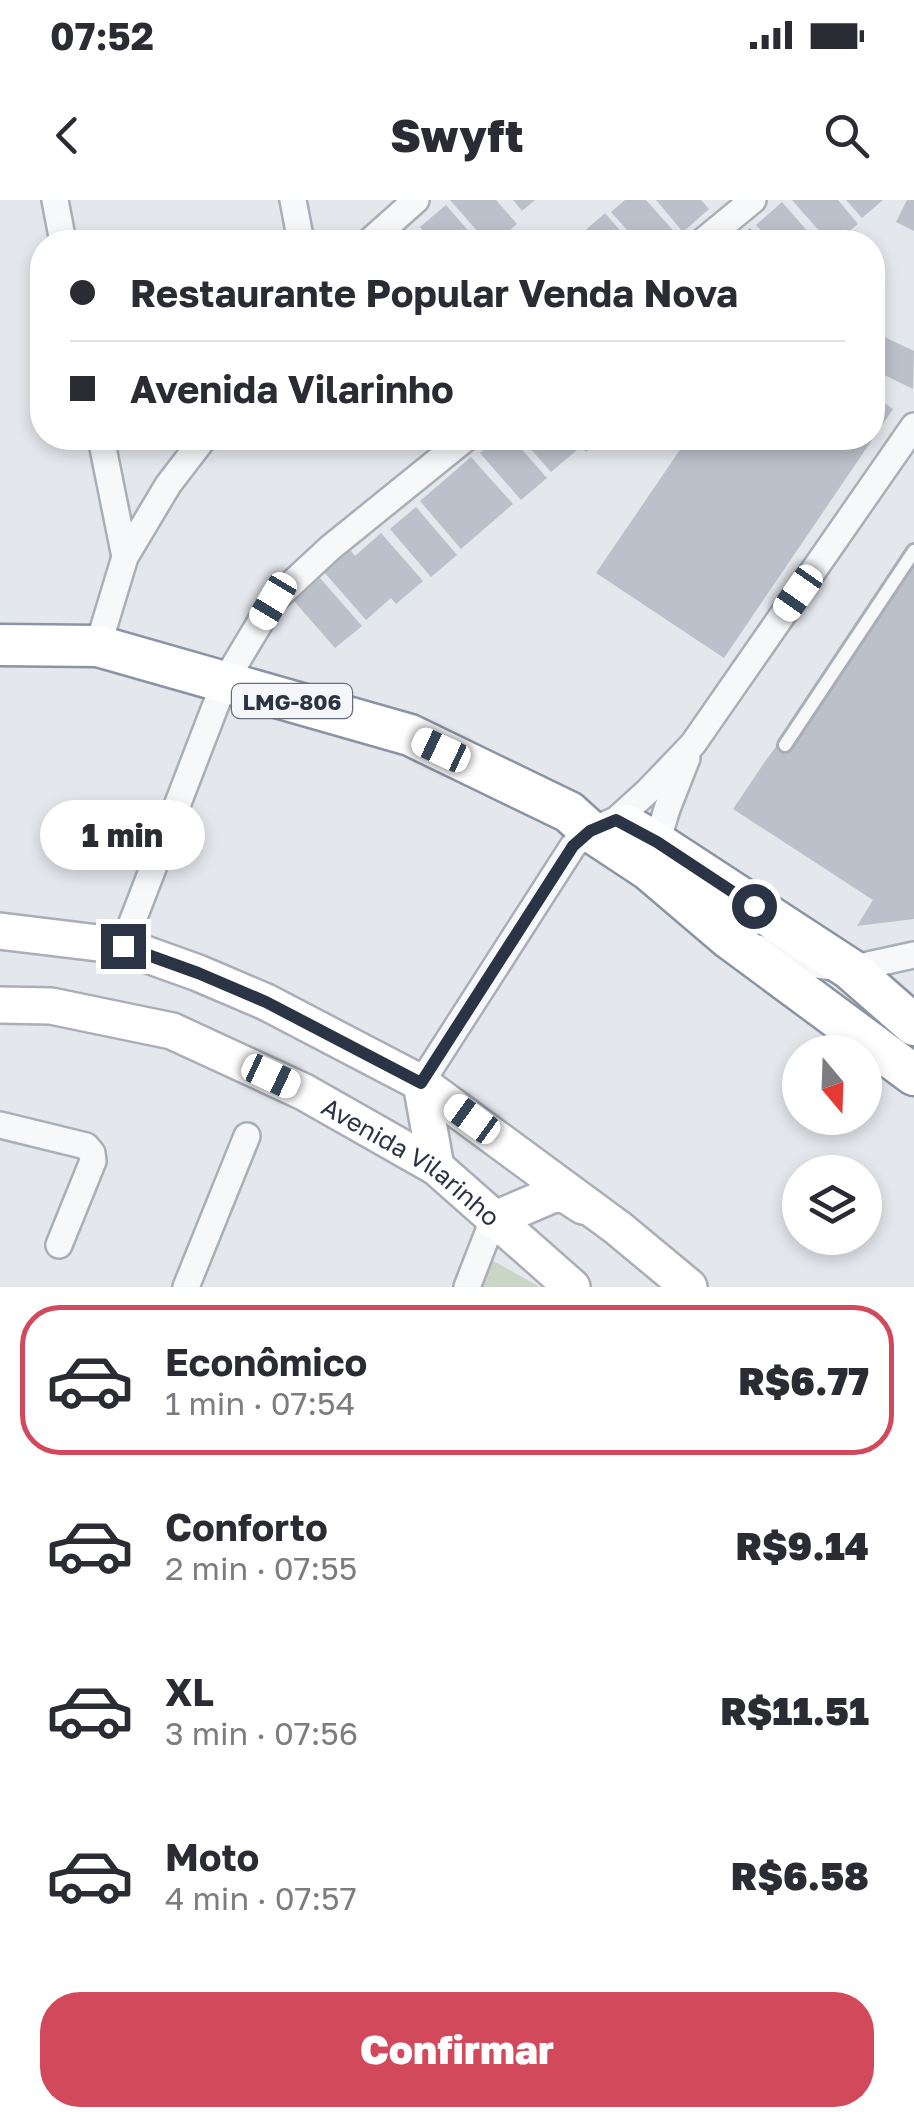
<!DOCTYPE html>
<html lang="pt">
<head>
<meta charset="utf-8">
<style>
	:root { --surface:#fff; --page:#f7f7f7; --text:#2b2b33; --muted:#7c7c81; --line:#e1e1e2; --accent:#d1495b }
	body { margin:0; font-family:"Golos Text",sans-serif; background:var(--page); color:var(--text); height:100vh; display:flex; flex-direction:column; font-size:38px; white-space:nowrap }
	* { box-sizing:border-box; margin:0 }
	p { font-size:32px; color:var(--muted) }
	.icon { flex:none; width:55px; height:55px; fill:none; stroke:currentColor; stroke-width:2; stroke-linecap:round; stroke-linejoin:round }
	.map { position:relative; height:1087px; overflow:hidden }
	.sheet { display:flex; flex-direction:column; background:var(--surface); flex:1 }
	.sheet>* { flex:none }
	.hud { position:absolute; left:30px; top:30px; width:855px; height:220px; border-radius:40px; box-shadow:0 5px 15px #0003; display:grid; align-content:center; height:220px; padding:0 40px; background:var(--surface) }
	.needle { width:65px; rotate:161deg }
	.buttons { position:absolute; left:782px; top:835px; display:grid; gap:20px }
	.buttons a { display:grid; place-items:center; width:100px; height:100px; border-radius:50%; background:var(--surface); box-shadow:0 5px 15px #0003; font-size:50px }
	.end { position:absolute; width:45px; height:45px; margin:-22px; border:12px solid #2b3445; background:#fff; box-shadow:0 0 0 5px #fff }
	.from { border-radius:50% }
	.bubble { position:absolute; height:70px; border-radius:35px; background:var(--surface); box-shadow:0 5px 15px #0003; font-size:32px; font-weight:800; line-height:70px; text-align:center }
	.car { position:absolute; width:30px; height:60px; margin:-30px -15px; border-radius:12px; box-shadow:0 0 8px 2px #0007; background:linear-gradient(#fff 24%,#345 0 40%,#fff 0 76%,#345 0 86%,#fff 0) }
	.hud b { display:flex; align-items:center; gap:35px; height:95px; font-size:38px }
	.hud b+b { border-top:2px solid var(--line) }
	.hud i { width:25px; height:25px; background:var(--text) }
	ul { padding:18px 0 0; list-style:none }
	li { display:flex; align-items:center; gap:30px; height:150px; margin:0 20px 15px; padding:0 20px; border:5px solid transparent; border-radius:40px }
	li div { flex:1 }
	li b { display:block; font-size:38px }
	li em { font-style:normal; font-weight:800 }
	li.selected { border-color:var(--accent) }
	li>.icon { width:90px; height:90px; stroke-width:1.5 }
	.action { display:flex; gap:20px; margin-top:auto; padding:20px 40px }
	.action a { flex:1; height:115px; border-radius:40px; background:var(--accent); color:#fff; font-size:40px; font-weight:800; line-height:115px; text-align:center }
	.status { display:flex; justify-content:space-between; align-items:center; height:70px; padding:0 50px; background:var(--surface); direction:ltr }
	.status svg { height:28px; fill:currentColor }
	header { display:flex; justify-content:space-between; align-items:center; height:130px; padding:0 40px; background:var(--surface); font-size:45px; font-weight:800 }
	.map>svg:first-child { display:block }
	.green { fill:#c9d6c5 }
	.building { fill:#bbc0ca }
	.lines { fill:none; stroke-linecap:round; stroke-linejoin:round }
	.service-casing { stroke:#a9aeb7; stroke-width:18 }
	.minor-casing { stroke:#a9aeb7; stroke-width:30 }
	.secondary-casing { stroke:#a9aeb7; stroke-width:40 }
	.trunk-casing { stroke:#8b94a3; stroke-width:45 }
	.service { stroke:#f7f8fa; stroke-width:12 }
	.minor { stroke:#f7f8fa; stroke-width:25 }
	.secondary { stroke:#fff; stroke-width:35 }
	.trunk { stroke:#fff; stroke-width:40 }
	.route { stroke:#2b3445; stroke-width:12 }
	.labels { text-anchor:middle; dominant-baseline:central; stroke-width:10; stroke-linejoin:round; paint-order:stroke }
	.shield { fill:#f4f6f9; stroke:#676e7b; stroke-width:2.5 }
	.shield-label { font-size:22px; font-weight:bold; fill:#2b3445 }
	.street-label { font-size:25px; fill:#2b3445; stroke:#f4f6f9 }
</style>
</head>
<body>
<div class="status"><b>07:52</b><svg viewBox="0 0 49 12"><path d="M0 12V9h3v3zM5 12V6h3v6zM10 12V3h3v9zM15 12V0h3v12zM26 1h20v11H26zM47 4h2v5h-2z"/></svg></div>
<header><svg class="icon" aria-label="back" viewBox="0 0 24 24"><path d="M15 5l-7 7 7 7"/></svg>Swyft<svg class="icon" aria-label="search" viewBox="0 0 24 24"><circle cx="10" cy="10" r="6"/><path d="M15 15l6 6"/></svg></header>
<div class="map">
<svg width="914" height="1087" viewBox="0 0 914 1087">
	<rect width="100%" height="100%" fill="#e4e7ec"/>
	<polygon class="green" points="491,1060 497,1063 540,1087 478,1087"/>
	<g class="building">
		<polygon points="450,0 496,0 517,24 496,42 487,42"/>
		<polygon points="513,0 535,0 522,11"/>
		<polygon points="625,0 646,0 679,37 673,42 638,42 611,12"/>
		<polygon points="656,0 701,0 709,9 683,32"/>
		<polygon points="792,0 838,0 858,24 836,42 829,42"/>
		<polygon points="846,0 883,0 862,18"/>
		<polygon points="907,0 914,0 914,31 896,22"/>
		<polygon points="782,2 817,42 771,42 756,25"/>
		<polygon points="446,5 478,42 433,42 420,27"/>
		<polygon points="605,13 630,42 584,42 579,36"/>
		<polygon points="750,28 763,42 733,42"/>
		<polygon points="872,131 914,151 913,189 872,169"/>
		<polygon points="872,194 893,209 724,458 596,373 688,238 872,238"/>
		<polygon points="497,238 512,238 547,278 521,300 480,253"/>
		<polygon points="521,238 567,238 577,250 551,272"/>
		<polygon points="573,238 603,238 586,252"/>
		<polygon points="471,257 513,304 461,349 420,301"/>
		<polygon points="416,307 457,355 431,377 390,329"/>
		<polygon points="381,333 423,381 396,404 391,398 366,420 324,372 350,350 355,356"/>
		<polygon points="914,363 914,719 857,726 873,700 733,609 766,560"/>
		<polygon points="320,378 362,426 335,448 294,401"/>
	</g>
	<g class="lines">
		<defs>
			<polyline id="service" points="785,545 914,351"/>
			<g id="minor">
				<polyline points="55,0 63,42"/>
				<polyline points="293,0 301,42"/>
				<polyline points="369,42 416,0"/>
				<polyline points="702,42 753,0"/>
				<polyline points="101,238 125,357"/>
				<polyline points="98,446 125,357 168,285 204,238"/>
				<polyline points="654,652 667,609 687,558"/>
				<polyline points="123,746 225,481 273,401 330,348 466,238"/>
				<polyline points="758,748 809,764 850,769 914,755"/>
				<polyline points="421,883 573,646 590,631 616,620 648,591 693,544 914,226"/>
				<polyline points="0,925 86,946 92,953 93,961 59,1045"/>
				<polyline points="186,1087 247,936"/>
				<polyline points="467,1087 493,1020"/>
			</g>
			<g id="secondary">
				<polyline points="0,731 123,746 198,773 266,802 421,883 618,1028 689,1087"/>
				<path id="s1" d="M 0,805 L 51,806 L 172,831 L 304,892 L 436,967 L 572,1087"/>
				<polyline points="421,883 436,967"/>
				<polyline points="493,1020 554,994 566,995 583,1006"/>
			</g>
			<g id="trunk">
				<polyline points="0,445 98,446 410,535 569,612 590,631 649,670 730,739 914,875"/>
				<polyline points="626,625 657,643 850,769 914,825"/>
			</g>
		</defs>
		<use href="#service" class="service-casing"/>
		<use href="#minor" class="minor-casing"/>
		<use href="#secondary" class="secondary-casing"/>
		<use href="#trunk" class="trunk-casing"/>
		<use href="#service" class="service"/>
		<use href="#minor" class="minor"/>
		<use href="#secondary" class="secondary"/>
		<use href="#trunk" class="trunk"/>
	</g>
	<g class="lines">
		<polyline class="route" points="123,746 198,773 266,802 421,883 573,646 590,631 616,620 657,642 754,706"/>
	</g>
	<g class="labels">
		<rect class="shield" x="232" y="484" width="120" height="34" rx="8"/>
		<g class="shield-label">
			<text x="292" y="501">LMG-806</text>
		</g>
		<g class="street-label">
			<text stroke="none"><textPath href="#s1" startOffset="448">Avenida Vilarinho</textPath></text>
		</g>
	</g>
</svg>
<div class="buttons">
<a><svg class="needle" viewBox="-14 -14 28 28"><path d="M0-13l5 13h-10z" fill="#e53935"/><path d="M0 13l5-13h-10z" fill="#7c7c81"/></svg></a>
<a><svg class="icon" aria-label="layers" viewBox="0 0 24 24"><path d="M12 4l9 5-9 5-9-5zM3 14l9 5 9-5"/></svg></a>
</div>
<i class="end from" style="left:754px;top:706px"></i>
<i class="end" style="left:123px;top:746px"></i>
<div class="bubble" style="left:40px;top:600px;width:165px">1 min</div>
<i class="car" style="left:798px;top:393px;rotate:215deg"></i>
<i class="car" style="left:273px;top:401px;rotate:211deg"></i>
<i class="car" style="left:441px;top:550px;rotate:295deg"></i>
<i class="car" style="left:271px;top:876px;rotate:115deg"></i>
<i class="car" style="left:472px;top:919px;rotate:306deg"></i>
<div class="hud">
<b><i class="from"></i>Restaurante Popular Venda Nova</b>
<b><i></i>Avenida Vilarinho</b>
</div>
</div>
<section class="sheet">
<ul>
<li class="selected"><svg class="icon" aria-label="car" viewBox="0 0 24 24"><path d="M5 17H2v-5l4-1 3-4h7l3 4 3 1v5h-3M9 17h6M6 11h13"/><circle cx="7" cy="17" r="2"/><circle cx="17" cy="17" r="2"/></svg><div><b>Econômico</b><p>1 min · 07:54</p></div><em>R$6.77</em></li>
<li><svg class="icon" aria-label="car" viewBox="0 0 24 24"><path d="M5 17H2v-5l4-1 3-4h7l3 4 3 1v5h-3M9 17h6M6 11h13"/><circle cx="7" cy="17" r="2"/><circle cx="17" cy="17" r="2"/></svg><div><b>Conforto</b><p>2 min · 07:55</p></div><em>R$9.14</em></li>
<li><svg class="icon" aria-label="car" viewBox="0 0 24 24"><path d="M5 17H2v-5l4-1 3-4h7l3 4 3 1v5h-3M9 17h6M6 11h13"/><circle cx="7" cy="17" r="2"/><circle cx="17" cy="17" r="2"/></svg><div><b>XL</b><p>3 min · 07:56</p></div><em>R$11.51</em></li>
<li><svg class="icon" aria-label="car" viewBox="0 0 24 24"><path d="M5 17H2v-5l4-1 3-4h7l3 4 3 1v5h-3M9 17h6M6 11h13"/><circle cx="7" cy="17" r="2"/><circle cx="17" cy="17" r="2"/></svg><div><b>Moto</b><p>4 min · 07:57</p></div><em>R$6.58</em></li>
</ul>
<div class="action"><a>Confirmar</a></div>
</section>
</body>
</html>
